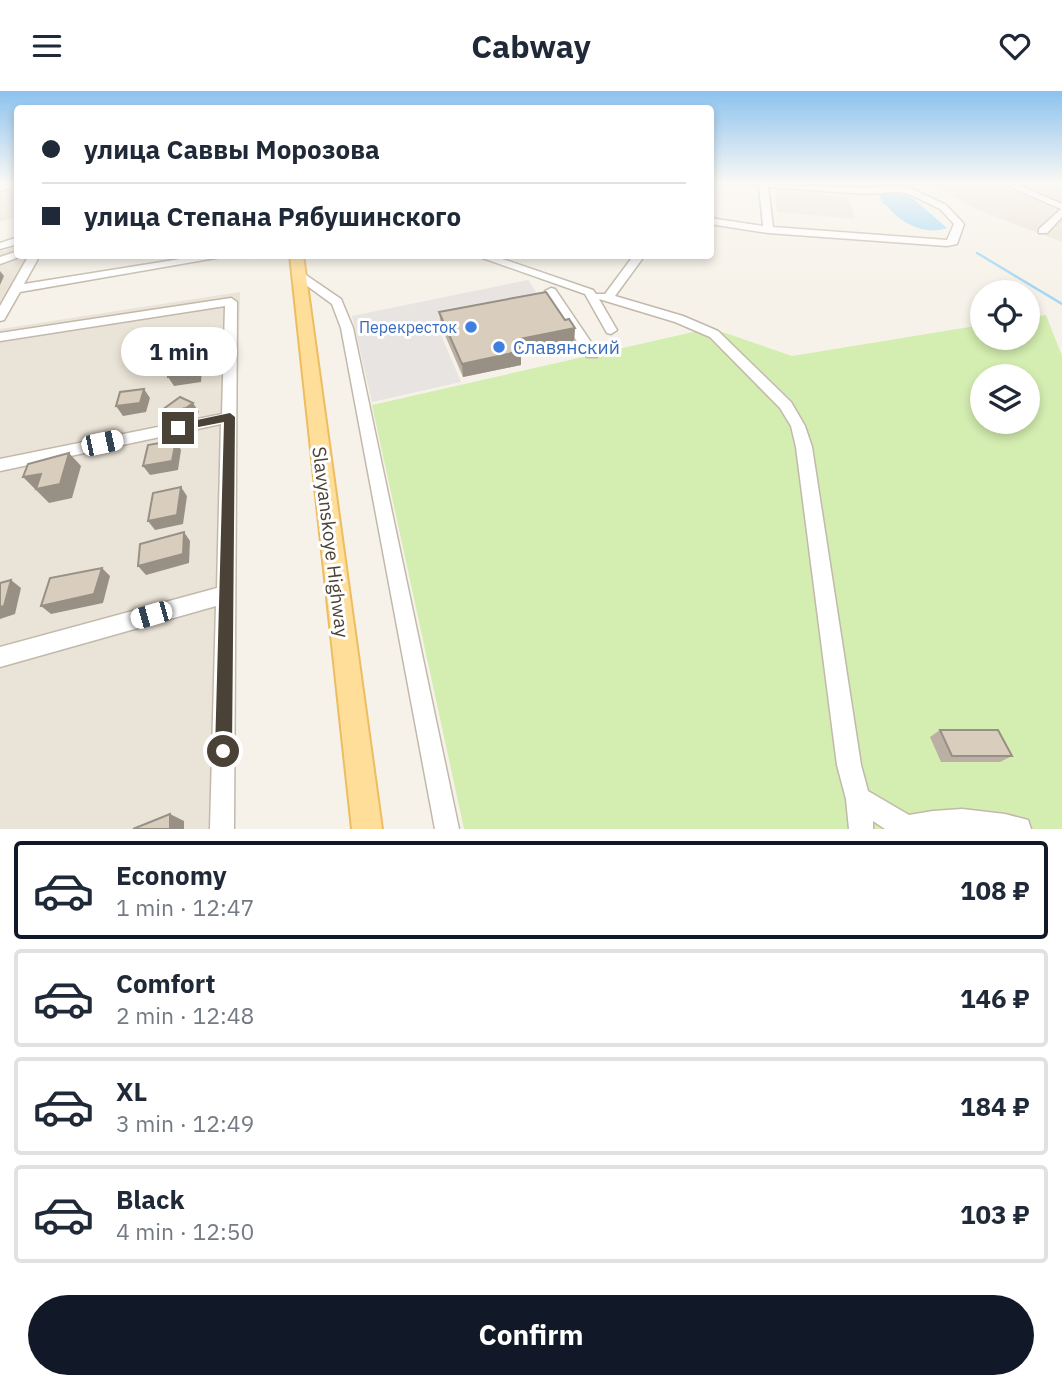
<!DOCTYPE html>
<html lang="en">
<head>
<meta charset="utf-8">
<style>
	:root { --surface:#fff; --page:#f2f2f3; --text:#1f2937; --muted:#747a83; --line:#e0e1e3; --accent:#111827 }
	body { margin:0; font-family:"IBM Plex Sans",sans-serif; background:var(--page); color:var(--text); height:100vh; display:flex; flex-direction:column; font-size:26px; white-space:nowrap }
	* { box-sizing:border-box; margin:0 }
	p { font-size:23px; color:var(--muted) }
	.icon { flex:none; width:38px; height:38px; fill:none; stroke:currentColor; stroke-width:2; stroke-linecap:round; stroke-linejoin:round }
	.map { position:relative; height:738px; overflow:hidden }
	.details { display:flex; flex-direction:column; background:var(--surface); flex:1 }
	.details>* { flex:none }
	.guide { position:absolute; left:14px; top:14px; width:700px; height:154px; border-radius:7px; box-shadow:0 4px 10px #0003; display:grid; align-content:center; height:154px; padding:0 28px; background:var(--surface) }
	.fabs { position:absolute; left:970px; top:189px; display:grid; gap:14px }
	.fabs a { display:grid; place-items:center; width:70px; height:70px; border-radius:50%; background:var(--surface); box-shadow:0 4px 10px #0003; font-size:35px }
	.end { position:absolute; width:32px; height:32px; margin:-16px; border:9px solid #4b4237; background:#fff; box-shadow:0 0 0 4px #fff }
	.from { border-radius:50% }
	.bubble { position:absolute; height:49px; border-radius:24px; background:var(--surface); box-shadow:0 4px 10px #0003; font-size:23px; font-weight:800; line-height:49px; text-align:center }
	.car { position:absolute; width:21px; height:42px; margin:-21px -10px; border-radius:9px; box-shadow:0 0 5px 2px #0007; background:linear-gradient(#fff 24%,#345 0 40%,#fff 0 76%,#345 0 86%,#fff 0) }
	.guide b { display:flex; align-items:center; gap:24px; height:66px; font-size:26px }
	.guide b+b { border-top:2px solid var(--line) }
	.guide i { width:18px; height:18px; background:var(--text) }
	ul { padding:12px 0 0; list-style:none }
	li { display:flex; align-items:center; gap:21px; height:98px; margin:0 14px 10px; padding:0 14px; border:4px solid var(--line); border-radius:7px }
	li div { flex:1 }
	li b { display:block; font-size:26px }
	li em { font-style:normal; font-weight:800 }
	li.active { border-color:var(--accent) }
	li>.icon { width:63px; height:63px; stroke-width:1.5 }
	.action { display:flex; gap:14px; margin-top:auto; padding:14px 28px }
	.action a { flex:1; height:80px; border-radius:42px; background:var(--accent); color:#fff; font-size:28px; font-weight:800; line-height:80px; text-align:center }
	header { display:flex; justify-content:space-between; align-items:center; height:91px; padding:0 28px; background:var(--surface); font-size:32px; font-weight:800 }
	.map>svg:first-child { display:block }
	.residential { fill:#eae3d7 }
	.green { fill:#d4edb0; fill-rule:evenodd }
	.parking { fill:#e7e4e1 }
	.water { fill:#a2d7f6 }
	.lines { fill:none; stroke-linecap:round; stroke-linejoin:round }
	.stream { stroke:#a2d7f6; stroke-width:2.5 }
	.minor-casing { stroke:#c2b9ab; stroke-width:3 }
	.major-casing { stroke:#edbd60; stroke-width:4 }
	.minor { fill:#fff; fill-rule:evenodd }
	.major { fill:#ffde99; fill-rule:evenodd }
	.wall { fill:#bbb0a3 }
	.shaded-wall { fill:#989085 }
	.building { fill:#d9cdbe; stroke:#989085; stroke-width:2 }
	.route { fill:#4b4237 }
	.shop-dot { fill:#3f7fe0; stroke:#fff; stroke-width:2.5 }
	.labels { text-anchor:middle; dominant-baseline:central; stroke-width:6; stroke-linejoin:round; paint-order:stroke }
	.far-shop-label { font-size:16px; fill:#366cbe; stroke:#fff; text-anchor:end }
	.shop-label { font-size:19px; fill:#366cbe; stroke:#fff; text-anchor:start }
	.street-label { font-size:19px; fill:#4b4237; stroke:#fff }
</style>
</head>
<body>
<header><svg class="icon" aria-label="menu" viewBox="0 0 24 24"><path d="M4 6h16M4 12h16M4 18h16"/></svg>Cabway<svg class="icon" aria-label="heart" viewBox="0 0 24 24"><path d="M12 20l-8-8c-3-5 5-10 8-4 3-6 11-1 8 4z"/></svg></header>
<div class="map">
<svg width="1062" height="738" viewBox="0 0 1062 738">
	<rect width="100%" height="100%" fill="#f6f2e9"/>
	<g class="residential">
		<polygon points="0,92 18,92 17,125 0,131"/>
		<polygon points="928,92 1062,92 1062,151 978,119"/>
		<polygon points="775,99 848,106 855,128 777,121"/>
		<polygon points="17,155 18,164 38,165 0,232 0,161"/>
		<polygon points="240,201 228,738 0,738 0,238"/>
	</g>
	<path class="green" d="M 1046,224 L 1062,265 L 1062,738 L 464,738 L 372,314 L 711,237 L 792,265 L 982,234 L 982,247 L 1027,247 L 1027,227 ZM 982,285 L 1027,285 L 1027,331 L 982,331 Z"/>
	<polygon class="parking" points="528,189 543,211 436,232 461,291 372,311 352,225"/>
	<path class="water" d="M 901,100 L 908,103 L 947,137 C 931,143 912,137 899,127 C 892,122 890,116 882,112 L 879,101 Z"/>
	<g class="lines">
		<polyline class="stream" points="977,162 1062,213"/>
		<defs>
			<g id="minor">
				<polygon points="7,92 18,92 18,95 0,100 0,94"/>
				<path d="M 743,92 L 865,97 L 898,95 L 915,99 L 946,114 L 964,133 L 957,153 L 947,155 L 768,142 L 710,133 L 710,127 L 763,135 L 759,95 ZM 768,96 L 865,103 L 898,101 L 909,103 L 940,118 L 954,133 L 947,149 L 773,136 Z"/>
				<polygon points="1002,92 1014,92 1062,113 1062,126 1047,142 1039,142 1039,138 1061,118"/>
				<polygon points="18,146 18,153 0,158 0,152"/>
				<polygon points="18,160 18,164 22,165 0,173 0,166"/>
				<polygon points="29,164 40,164 24,193 205,164 233,164 20,201 4,229 0,230 0,215"/>
				<polygon points="474,164 491,164 593,199 596,203 605,203 634,164 645,164 615,205 683,225 718,240 791,311 805,335 812,356 861,674 868,700 909,724 933,720 962,718 1005,723 1028,729 1031,738 885,738 873,730 873,738 849,738 846,708 837,674 796,356 791,335 780,317 710,246 675,231 599,208 617,239 611,243 607,242 585,203"/>
				<polygon points="295,182 303,182 341,208 353,237 459,738 435,738 341,237 332,213 295,186"/>
				<polygon points="551,197 555,198 599,263 597,266 587,266 585,263 545,200"/>
				<polygon points="231,207 237,211 234,738 210,738 216,515 0,576 0,556 217,497 221,333 0,380 0,368 222,323 225,215 0,250 0,242"/>
			</g>
			<polygon id="major" points="290,164 303,164 382,738 352,738"/>
		</defs>
		<use href="#minor" class="minor-casing"/>
		<use href="#major" class="major-casing"/>
		<use href="#minor" class="minor"/>
		<use href="#major" class="major"/>
	</g>
	<g class="wall">
		<polygon points="439,221 575,237 574,250 521,261 521,274 463,286 441,235"/>
		<polygon points="162,319 199,321 191,327 173,330 167,328"/>
		<polygon points="940,639 1012,665 1000,671 941,671 930,646"/>
	</g>
	<g class="shaded-wall">
		<polygon points="173,164 192,164 174,166"/>
		<polygon points="0,180 4,185 0,194"/>
		<polygon points="575,237 574,250 521,261 521,274 463,286 462,273 515,249"/>
		<polygon points="200,241 205,250 200,274 202,278 201,291 174,295 168,286 194,270"/>
		<polygon points="144,298 150,307 146,321 123,325 116,315"/>
		<polygon points="193,312 199,321 191,327 173,330 167,321"/>
		<polygon points="176,349 181,359 178,379 150,384 143,375"/>
		<polygon points="69,362 81,375 72,407 49,412 23,386 41,383"/>
		<polygon points="181,396 187,405 183,433 155,439 148,430"/>
		<polygon points="184,441 190,450 189,472 146,484 138,475"/>
		<polygon points="102,477 110,485 103,512 51,523 41,515"/>
		<polygon points="11,489 21,497 15,523 0,528 0,516"/>
		<polygon points="170,723 184,730 184,738 170,738"/>
	</g>
	<g class="building">
		<polygon points="546,201 565,229 569,228 575,237 515,249 521,260 462,273 439,221"/>
		<polygon points="200,241 194,270 198,269 196,282 168,286 176,244"/>
		<polygon points="144,298 140,312 116,315 120,301"/>
		<polygon points="180,306 193,312 186,317 167,321 162,319"/>
		<polygon points="176,349 172,370 143,375 148,354"/>
		<polygon points="69,362 60,393 36,398 41,383 23,386 28,373"/>
		<polygon points="181,396 177,424 148,430 153,402"/>
		<polygon points="184,441 183,463 138,475 140,453"/>
		<polygon points="102,477 94,503 41,515 50,487"/>
		<polygon points="11,489 4,515 0,516 0,492"/>
		<polygon points="940,639 998,639 1012,665 952,665"/>
		<polygon points="170,723 170,738 133,738"/>
	</g>
	<linearGradient id="sky" x2="0" y2="1"><stop stop-color="#8cc2ee"/><stop offset="0.47" stop-color="#fbf9f5"/><stop offset="1" stop-color="#fbf9f5" stop-opacity="0"/></linearGradient>
	<rect width="1062" height="196" fill="url(#sky)"/>
	<polygon class="route" points="230,322 235,326 232,660 229,666 223,668 217,666 215,660 224,331 178,340 173,337 178,333"/>
	<g class="shop-dot">
		<circle cx="471" cy="236" r="7"/>
		<circle cx="499" cy="256" r="7"/>
	</g>
	<g class="labels">
		<g class="far-shop-label">
			<text x="457" y="236">Перекресток</text>
		</g>
		<g class="shop-label">
			<text x="513" y="256">Славянский</text>
		</g>
		<g class="street-label">
			<text transform="translate(331 451) rotate(83)">Slavyanskoye Highway</text>
		</g>
	</g>
</svg>
<div class="fabs">
<a><svg class="icon" aria-label="locate" viewBox="0 0 24 24"><circle cx="12" cy="12" r="6"/><path d="M12 2v4M12 18v4M2 12h4M18 12h4"/></svg></a>
<a><svg class="icon" aria-label="layers" viewBox="0 0 24 24"><path d="M12 4l9 5-9 5-9-5zM3 14l9 5 9-5"/></svg></a>
</div>
<i class="end from" style="left:223px;top:660px"></i>
<i class="end" style="left:178px;top:337px"></i>
<div class="bubble" style="left:121px;top:236px;width:116px">1 min</div>
<i class="car" style="left:102px;top:352px;rotate:78deg"></i>
<i class="car" style="left:151px;top:524px;rotate:254deg"></i>
<div class="guide">
<b><i class="from"></i>улица Саввы Морозова</b>
<b><i></i>улица Степана Рябушинского</b>
</div>
</div>
<section class="details">
<ul>
<li class="active"><svg class="icon" aria-label="car" viewBox="0 0 24 24"><path d="M5 17H2v-5l4-1 3-4h7l3 4 3 1v5h-3M9 17h6M6 11h13"/><circle cx="7" cy="17" r="2"/><circle cx="17" cy="17" r="2"/></svg><div><b>Economy</b><p>1 min · 12:47</p></div><em>108 ₽</em></li>
<li><svg class="icon" aria-label="car" viewBox="0 0 24 24"><path d="M5 17H2v-5l4-1 3-4h7l3 4 3 1v5h-3M9 17h6M6 11h13"/><circle cx="7" cy="17" r="2"/><circle cx="17" cy="17" r="2"/></svg><div><b>Comfort</b><p>2 min · 12:48</p></div><em>146 ₽</em></li>
<li><svg class="icon" aria-label="car" viewBox="0 0 24 24"><path d="M5 17H2v-5l4-1 3-4h7l3 4 3 1v5h-3M9 17h6M6 11h13"/><circle cx="7" cy="17" r="2"/><circle cx="17" cy="17" r="2"/></svg><div><b>XL</b><p>3 min · 12:49</p></div><em>184 ₽</em></li>
<li><svg class="icon" aria-label="car" viewBox="0 0 24 24"><path d="M5 17H2v-5l4-1 3-4h7l3 4 3 1v5h-3M9 17h6M6 11h13"/><circle cx="7" cy="17" r="2"/><circle cx="17" cy="17" r="2"/></svg><div><b>Black</b><p>4 min · 12:50</p></div><em>103 ₽</em></li>
</ul>
<div class="action"><a>Confirm</a></div>
</section>
</body>
</html>
